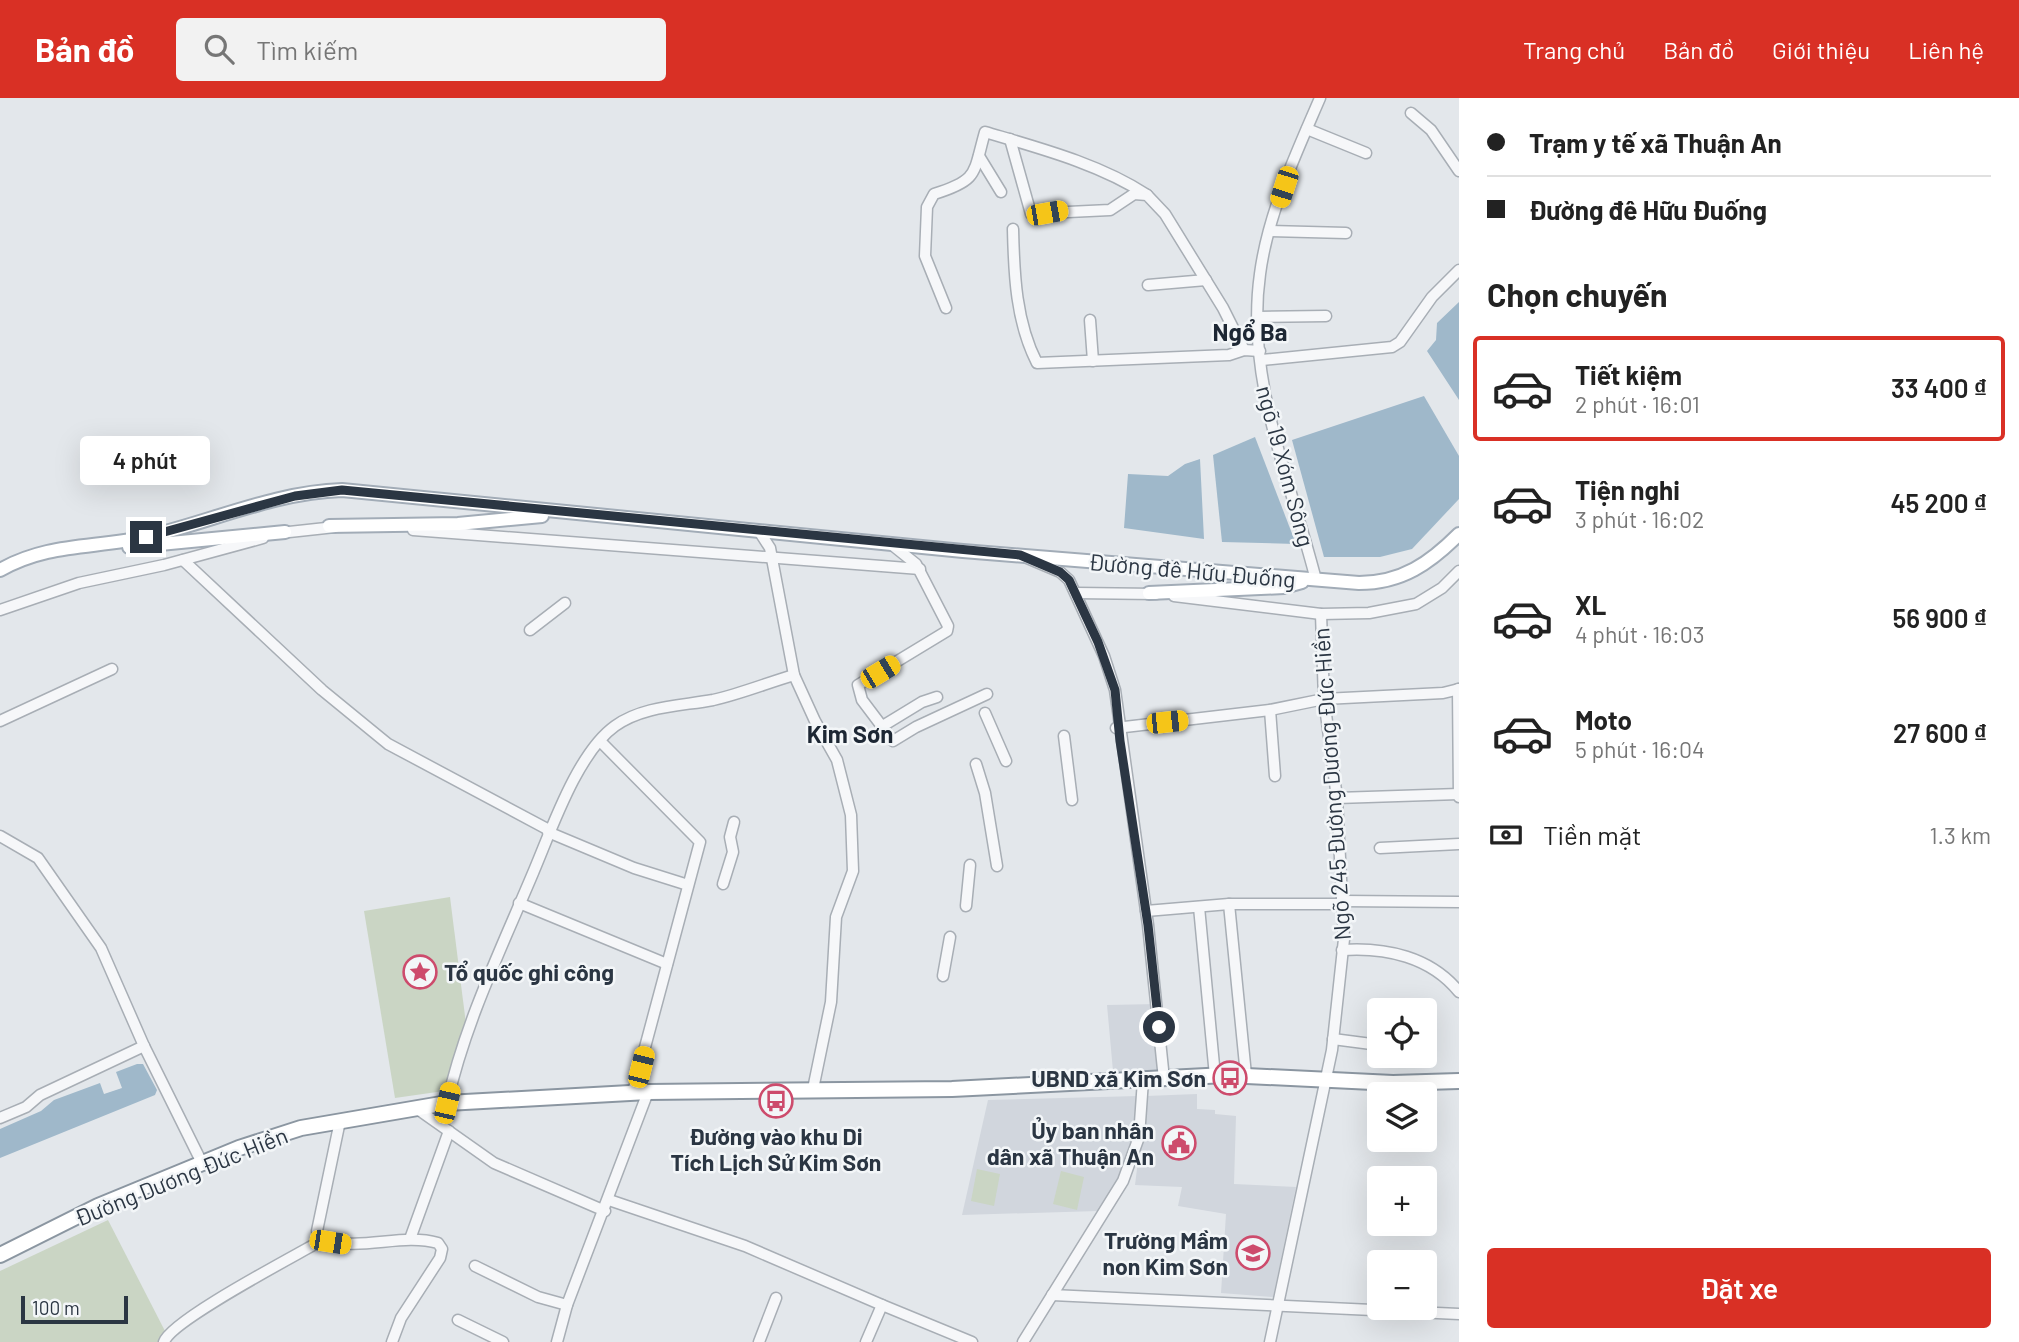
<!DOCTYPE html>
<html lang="vi">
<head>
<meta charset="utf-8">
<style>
	:root { --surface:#fff; --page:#f2f2f2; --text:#222; --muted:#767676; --line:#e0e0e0; --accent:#d93025 }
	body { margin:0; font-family:Barlow,sans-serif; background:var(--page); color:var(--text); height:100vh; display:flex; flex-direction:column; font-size:26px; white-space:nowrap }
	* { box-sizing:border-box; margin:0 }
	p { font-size:23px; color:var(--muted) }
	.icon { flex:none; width:38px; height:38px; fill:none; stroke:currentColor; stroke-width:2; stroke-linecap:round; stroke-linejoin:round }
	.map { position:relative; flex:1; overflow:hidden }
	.drawer { display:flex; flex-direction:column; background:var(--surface); width:560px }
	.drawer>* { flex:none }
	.banner { display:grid; align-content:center; height:154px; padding:0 28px; background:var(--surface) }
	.fabs { position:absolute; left:1367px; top:900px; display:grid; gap:14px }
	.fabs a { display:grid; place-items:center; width:70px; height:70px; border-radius:7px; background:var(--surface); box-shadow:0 7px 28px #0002; font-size:35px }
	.scale { position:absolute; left:21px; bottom:18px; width:107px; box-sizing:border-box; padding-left:7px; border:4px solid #2b3643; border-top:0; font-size:19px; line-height:24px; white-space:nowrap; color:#2b3643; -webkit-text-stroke:5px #f3f6f8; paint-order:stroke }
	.end { position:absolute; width:32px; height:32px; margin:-16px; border:9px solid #2b3643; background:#fff; box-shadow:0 0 0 4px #fff }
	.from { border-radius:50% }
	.bubble { position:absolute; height:49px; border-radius:7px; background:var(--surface); box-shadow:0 7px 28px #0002; font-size:23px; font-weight:600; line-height:49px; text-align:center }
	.car { position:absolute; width:21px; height:42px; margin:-21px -10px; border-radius:9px; box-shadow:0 0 5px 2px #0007; background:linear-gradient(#f5c518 24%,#345 0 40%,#f5c518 0 76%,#345 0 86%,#f5c518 0) }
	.banner b { display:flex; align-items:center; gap:24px; height:66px; font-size:26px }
	.banner b+b { border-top:2px solid var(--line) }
	.banner i { width:18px; height:18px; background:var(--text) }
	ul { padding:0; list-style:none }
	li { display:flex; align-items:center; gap:21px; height:105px; margin:0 14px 10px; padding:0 14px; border:4px solid transparent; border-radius:7px }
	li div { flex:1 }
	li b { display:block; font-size:26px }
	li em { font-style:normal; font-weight:600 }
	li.on { border-color:var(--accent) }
	li>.icon { width:63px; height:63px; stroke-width:1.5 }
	h2 { padding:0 28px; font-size:32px; line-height:84px }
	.pay { display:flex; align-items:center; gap:18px; height:77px; padding:0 28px; font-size:26px }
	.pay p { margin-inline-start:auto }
	.action { display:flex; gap:14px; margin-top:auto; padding:14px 28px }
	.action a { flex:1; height:80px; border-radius:7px; background:var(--accent); color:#fff; font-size:28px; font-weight:600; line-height:80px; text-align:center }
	header { display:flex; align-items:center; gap:42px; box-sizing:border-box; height:98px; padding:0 35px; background:var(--accent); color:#fff }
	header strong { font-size:33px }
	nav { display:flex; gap:38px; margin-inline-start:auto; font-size:24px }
	.search { width:490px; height:63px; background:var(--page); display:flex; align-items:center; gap:18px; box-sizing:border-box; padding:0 24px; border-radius:7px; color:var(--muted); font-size:26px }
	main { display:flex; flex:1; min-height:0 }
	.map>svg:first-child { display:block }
	.built { fill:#d1d6dd }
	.green { fill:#cad5c4 }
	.water { fill:#9fb8ca }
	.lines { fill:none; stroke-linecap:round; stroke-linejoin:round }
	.minor-casing { stroke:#a8aeb5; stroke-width:13 }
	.major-casing { stroke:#a2acb7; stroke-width:16 }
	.highway-casing { stroke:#8b96a1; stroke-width:18 }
	.minor { stroke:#f6f7f9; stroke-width:10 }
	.major { stroke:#fff; stroke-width:12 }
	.highway { stroke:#fff; stroke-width:14 }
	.route { stroke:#2b3643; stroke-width:9 }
	.labels { text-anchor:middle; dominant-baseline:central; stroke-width:5; stroke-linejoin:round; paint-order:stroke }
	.street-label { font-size:23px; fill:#2b3643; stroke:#f3f6f8 }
	.poi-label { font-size:23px; font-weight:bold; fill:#2b3643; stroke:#f3f6f8; text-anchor:end }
	.neighbourhood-label { font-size:24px; font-weight:bold; fill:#1d2734; stroke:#f3f6f8 }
</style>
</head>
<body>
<header>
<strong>Bản đồ</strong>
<div class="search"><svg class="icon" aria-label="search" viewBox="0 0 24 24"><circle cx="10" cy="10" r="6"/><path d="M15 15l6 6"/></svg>Tìm kiếm</div>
<nav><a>Trang chủ</a><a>Bản đồ</a><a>Giới thiệu</a><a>Liên hệ</a></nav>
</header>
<main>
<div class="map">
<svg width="1459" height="1244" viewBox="0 0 1459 1244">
	<rect width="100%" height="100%" fill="#e3e7eb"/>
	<g class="built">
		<polygon points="1158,906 1164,973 1113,973 1107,907"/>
		<polygon points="1197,996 1197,1011 1215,1012 1215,1016 1236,1018 1234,1086 1296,1089 1273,1199 1221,1195 1226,1116 1178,1108 1182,1089 1135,1087 1146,998"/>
		<polygon points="1138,998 1130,1062 1117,1087 1098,1113 962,1117 988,1002"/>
	</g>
	<g class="green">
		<polygon points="450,799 466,926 444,993 395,1000 364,813"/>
		<polygon points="977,1071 1000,1076 994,1108 971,1103"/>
		<polygon points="1061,1073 1084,1079 1077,1112 1053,1106"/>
		<polygon points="108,1122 166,1235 164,1244 0,1244 0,1173"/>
	</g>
	<g class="water">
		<polygon points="1459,204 1459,302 1427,253 1436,242 1437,225"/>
		<polygon points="1424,298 1459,358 1459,401 1412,451 1380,459 1324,459 1292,342"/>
		<polygon points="1255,339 1296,446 1222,444 1213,357"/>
		<polygon points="1200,361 1204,441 1124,430 1128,376 1168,378 1185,366"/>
		<polygon points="137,966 143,966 157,992 155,997 0,1060 0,1031 41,1013 54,1002 100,985 104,996 122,990 116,974"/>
	</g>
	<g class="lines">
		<defs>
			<g id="minor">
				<polyline points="1411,15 1431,32 1459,73"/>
				<polyline points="1307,31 1366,55"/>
				<polyline points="1010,41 1031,116"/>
				<polyline points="979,58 1001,94"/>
				<polyline points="1047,115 1110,112 1134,96 1147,97 1165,116 1223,210 1244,252"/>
				<path d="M 1013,131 C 1014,177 1016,224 1037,265 L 1229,257 L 1244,252 L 1260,253"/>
				<polyline points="1270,133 1346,135"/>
				<polyline points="1148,187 1206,182"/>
				<path d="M 946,210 L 925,158 L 927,109 L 934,96 C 979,82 973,76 985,34 C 1039,50 1100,66 1147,97"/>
				<polyline points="1258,219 1326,218"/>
				<polyline points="1090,222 1093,263"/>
				<polyline points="1262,262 1392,249 1400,244 1432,199 1459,172"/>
				<polyline points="413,432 920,471"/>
				<polyline points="759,433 770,450 794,577 815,623 837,662 851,717 853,773 836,819 831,904 813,991"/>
				<polyline points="280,435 335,429"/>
				<polyline points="891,446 916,466 948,528 947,533 858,587 862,602 893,643 916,629 987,596"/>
				<polyline points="1027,460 1060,474 1069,482 1104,558 1115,592 1148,827 1164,981"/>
				<polyline points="183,462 322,592 388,646 549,732"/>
				<path d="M 1316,482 C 1291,383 1245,281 1260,176 C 1268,115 1296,56 1320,0"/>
				<polyline points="1076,495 1156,496"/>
				<polyline points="1174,498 1321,516 1369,515 1416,506 1442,490 1459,473"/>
				<polyline points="0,512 79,485 164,467 263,440"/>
				<polyline points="530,532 565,505"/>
				<polyline points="1458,591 1459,699"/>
				<polyline points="1270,612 1275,678"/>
				<polyline points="985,615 1006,663"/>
				<polyline points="0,623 112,571"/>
				<polyline points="881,629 922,604 937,599"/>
				<polyline points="1116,630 1270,612 1324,601 1443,595 1459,591"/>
				<polyline points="1064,638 1072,702"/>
				<polyline points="601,644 700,744 633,994"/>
				<polyline points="976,666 985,695 997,768"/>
				<polyline points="1337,700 1459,696"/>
				<polyline points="548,734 634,770 688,787"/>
				<polyline points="0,738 38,760 101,850 144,948 202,1065"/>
				<polyline points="1380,750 1459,746"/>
				<polyline points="723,786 733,754 730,739 734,724"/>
				<polyline points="1342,803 1459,804"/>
				<polyline points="519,805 667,866"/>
				<polyline points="1229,806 1246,977"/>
				<polyline points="966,808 970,767"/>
				<polyline points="1199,809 1215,978"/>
				<polyline points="1146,813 1229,806 1342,806"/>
				<path d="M 1342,852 C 1386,849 1431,859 1459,894"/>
				<polyline points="943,878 950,839"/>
				<polyline points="1333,941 1379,947"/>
				<path d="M 447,1005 C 465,925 501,851 533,775 C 551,733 577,655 615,628 C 643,608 681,608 713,602 C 740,596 767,585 794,577"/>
				<polyline points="416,1010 494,1065 605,1113"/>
				<polyline points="0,1020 26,1009 40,997 144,948"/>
				<path d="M 340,1023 L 317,1133 L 320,1139 C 357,1156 399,1134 438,1145 L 442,1151 L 440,1160 L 401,1220 L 392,1244"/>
				<polyline points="609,1102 745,1148 882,1207"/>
				<polyline points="410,1141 449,1033"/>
				<polyline points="475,1168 538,1199 567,1207"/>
				<polyline points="1052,1197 1459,1216"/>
				<polyline points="458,1222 503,1244"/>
				<path d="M 164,1244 C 171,1222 297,1157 324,1141"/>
				<polyline points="557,1244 567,1207 648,994"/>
				<polyline points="759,1244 776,1200"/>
				<polyline points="866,1244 882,1207 972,1244"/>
				<polyline points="1023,1244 1123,1083 1139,1039 1143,982"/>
				<polyline points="1270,1244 1332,952 1344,841 1337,700 1324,601 1321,516"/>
			</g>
			<g id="major">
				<polyline points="329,428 458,426 542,418"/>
				<polyline points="129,449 285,434"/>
				<path d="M 0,472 C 50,444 95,451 150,438 C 213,423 276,394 342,392 L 963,453 L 1359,485 C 1402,485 1430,465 1459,436"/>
				<polyline points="1149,495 1284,489 1302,484"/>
			</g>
			<polyline id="highway" points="0,1157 98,1108 239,1050 301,1030 447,1005 648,994 952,991 1226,977 1393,985 1459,983"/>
		</defs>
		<use href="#minor" class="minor-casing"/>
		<use href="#major" class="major-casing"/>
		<use href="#highway" class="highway-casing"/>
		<use href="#minor" class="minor"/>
		<use href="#major" class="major"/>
		<use href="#highway" class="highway"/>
	</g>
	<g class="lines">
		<polyline class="route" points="146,439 295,398 342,392 1020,457 1060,474 1069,482 1098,544 1115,592 1120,643 1148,827 1159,929"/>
	</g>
	<defs>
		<symbol id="sight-ring" viewBox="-11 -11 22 22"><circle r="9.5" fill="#f3f6f8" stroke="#cd4b6c" stroke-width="1.5"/><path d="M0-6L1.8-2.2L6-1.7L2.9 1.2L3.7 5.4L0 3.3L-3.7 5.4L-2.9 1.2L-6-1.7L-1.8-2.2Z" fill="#cd4b6c"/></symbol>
		<symbol id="bus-ring" viewBox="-11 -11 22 22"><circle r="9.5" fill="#f3f6f8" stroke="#cd4b6c" stroke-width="1.5"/><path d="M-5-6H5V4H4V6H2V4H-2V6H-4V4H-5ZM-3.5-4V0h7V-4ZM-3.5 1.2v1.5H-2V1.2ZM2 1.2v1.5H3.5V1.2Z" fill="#cd4b6c"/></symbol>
		<symbol id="civic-ring" viewBox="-11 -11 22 22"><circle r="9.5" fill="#f3f6f8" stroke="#cd4b6c" stroke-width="1.5"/><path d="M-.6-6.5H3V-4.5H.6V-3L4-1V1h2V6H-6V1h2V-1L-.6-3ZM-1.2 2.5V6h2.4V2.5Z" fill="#cd4b6c"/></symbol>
		<symbol id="school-ring" viewBox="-11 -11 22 22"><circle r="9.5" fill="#f3f6f8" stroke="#cd4b6c" stroke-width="1.5"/><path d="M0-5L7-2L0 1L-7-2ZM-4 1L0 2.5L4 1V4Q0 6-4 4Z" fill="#cd4b6c"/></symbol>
	</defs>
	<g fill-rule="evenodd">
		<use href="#sight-ring" x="401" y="855" width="38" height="38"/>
		<use href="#bus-ring" x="1211" y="961" width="38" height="38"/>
		<use href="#bus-ring" x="757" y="984" width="38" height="38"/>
		<use href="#civic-ring" x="1160" y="1026" width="38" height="38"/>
		<use href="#school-ring" x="1234" y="1136" width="38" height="38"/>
	</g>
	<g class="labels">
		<g class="street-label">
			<text transform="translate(1286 368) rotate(75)">ngõ 19 Xóm Sông</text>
			<text transform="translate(1192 472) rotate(5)">Đường đê Hữu Đuống</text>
			<text transform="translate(1331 686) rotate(-94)">Ngõ 245 Đường Dương Đức Hiền</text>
			<text transform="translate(181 1078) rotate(-22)">Đường Dương Đức Hiền</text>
		</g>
		<g class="poi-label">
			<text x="444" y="874" text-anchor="start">Tổ quốc ghi công</text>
			<text x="1206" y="980">UBND xã Kim Sơn</text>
			<text x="1154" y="1032">Ủy ban nhân<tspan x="1154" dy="26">dân xã Thuận An</tspan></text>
			<text x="776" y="1038" text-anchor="middle">Đường vào khu Di<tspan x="776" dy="26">Tích Lịch Sử Kim Sơn</tspan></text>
			<text x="1228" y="1142">Trường Mầm<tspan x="1228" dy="26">non Kim Sơn</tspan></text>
		</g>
		<g class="neighbourhood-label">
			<text x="1250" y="233">Ngổ Ba</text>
			<text x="850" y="635">Kim Sơn</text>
		</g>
	</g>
</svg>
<div class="fabs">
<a><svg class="icon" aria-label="locate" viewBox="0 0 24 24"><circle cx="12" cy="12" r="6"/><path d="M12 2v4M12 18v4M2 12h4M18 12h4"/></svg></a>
<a><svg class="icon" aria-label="layers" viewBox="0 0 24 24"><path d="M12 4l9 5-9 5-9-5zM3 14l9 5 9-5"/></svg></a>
<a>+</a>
<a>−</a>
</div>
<div class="scale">100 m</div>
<i class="end from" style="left:1159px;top:929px"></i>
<i class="end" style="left:146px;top:439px"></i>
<div class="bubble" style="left:80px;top:338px;width:130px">4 phút</div>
<i class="car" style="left:1284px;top:89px;rotate:198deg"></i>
<i class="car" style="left:1047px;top:115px;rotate:80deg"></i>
<i class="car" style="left:880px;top:574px;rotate:59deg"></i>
<i class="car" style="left:1167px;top:624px;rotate:84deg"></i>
<i class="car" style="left:641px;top:969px;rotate:14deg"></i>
<i class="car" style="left:447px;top:1005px;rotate:13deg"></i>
<i class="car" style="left:330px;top:1144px;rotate:99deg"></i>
</div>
<section class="drawer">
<div class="banner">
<b><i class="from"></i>Trạm y tế xã Thuận An</b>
<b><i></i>Đường đê Hữu Đuống</b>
</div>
<h2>Chọn chuyến</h2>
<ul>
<li class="on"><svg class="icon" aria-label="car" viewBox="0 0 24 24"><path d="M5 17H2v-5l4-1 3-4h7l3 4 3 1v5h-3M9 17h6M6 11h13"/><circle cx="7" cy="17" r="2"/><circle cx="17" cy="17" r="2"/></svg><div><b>Tiết kiệm</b><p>2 phút · 16:01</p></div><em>33 400 ₫</em></li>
<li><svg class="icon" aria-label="car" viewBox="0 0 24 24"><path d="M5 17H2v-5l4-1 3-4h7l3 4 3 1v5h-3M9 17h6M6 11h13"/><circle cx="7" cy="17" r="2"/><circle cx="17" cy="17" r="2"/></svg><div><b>Tiện nghi</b><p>3 phút · 16:02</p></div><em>45 200 ₫</em></li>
<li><svg class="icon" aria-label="car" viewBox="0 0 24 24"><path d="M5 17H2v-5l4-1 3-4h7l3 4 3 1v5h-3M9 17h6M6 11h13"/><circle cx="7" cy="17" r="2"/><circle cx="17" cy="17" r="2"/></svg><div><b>XL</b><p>4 phút · 16:03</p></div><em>56 900 ₫</em></li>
<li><svg class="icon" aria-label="car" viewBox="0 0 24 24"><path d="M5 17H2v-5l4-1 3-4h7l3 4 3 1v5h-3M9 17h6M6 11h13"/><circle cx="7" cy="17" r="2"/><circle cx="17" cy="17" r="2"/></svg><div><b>Moto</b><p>5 phút · 16:04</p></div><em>27 600 ₫</em></li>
</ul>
<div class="pay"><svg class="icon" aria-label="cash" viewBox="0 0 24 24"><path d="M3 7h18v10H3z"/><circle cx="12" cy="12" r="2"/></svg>Tiền mặt<p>1.3 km</p></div>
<div class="action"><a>Đặt xe</a></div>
</section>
</main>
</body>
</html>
